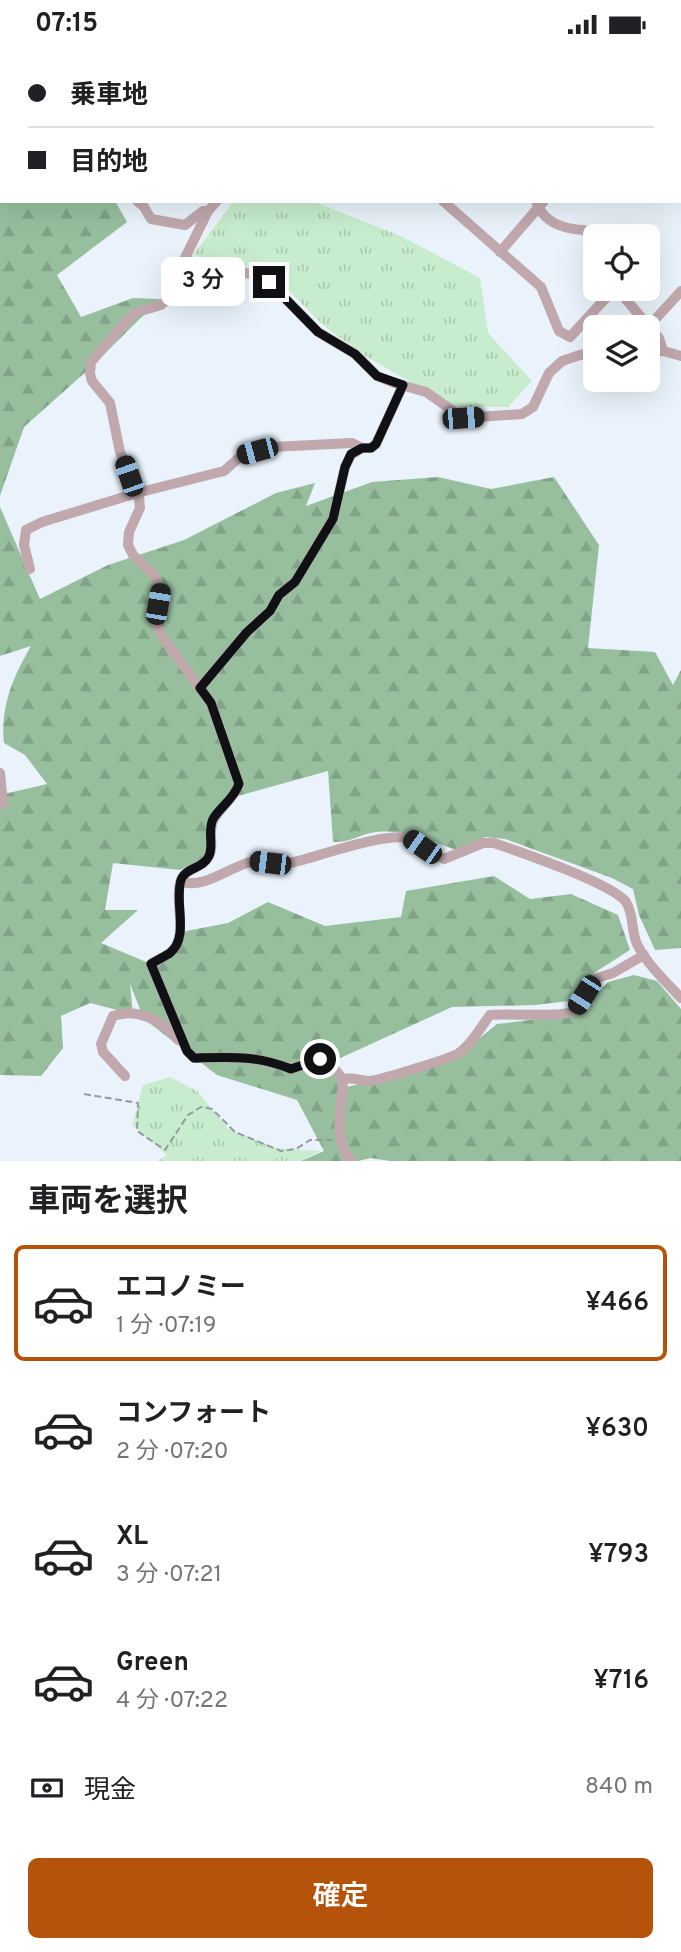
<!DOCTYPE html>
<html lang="ja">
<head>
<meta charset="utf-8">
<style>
	:root { --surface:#fff; --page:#f6f6f6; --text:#202124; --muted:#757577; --line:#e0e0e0; --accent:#b45309 }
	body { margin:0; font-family:Overpass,"Noto Sans JP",sans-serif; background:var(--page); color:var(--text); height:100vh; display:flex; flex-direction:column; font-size:26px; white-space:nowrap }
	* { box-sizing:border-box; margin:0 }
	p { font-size:23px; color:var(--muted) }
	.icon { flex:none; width:38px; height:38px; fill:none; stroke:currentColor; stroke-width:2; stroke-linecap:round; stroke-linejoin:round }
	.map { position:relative; height:1112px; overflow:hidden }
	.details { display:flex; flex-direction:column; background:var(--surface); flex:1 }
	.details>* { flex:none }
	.hud { position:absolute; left:0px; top:0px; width:682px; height:154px; box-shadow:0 7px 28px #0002; display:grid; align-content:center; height:154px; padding:0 28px; background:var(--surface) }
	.buttons { position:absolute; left:583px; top:175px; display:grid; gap:14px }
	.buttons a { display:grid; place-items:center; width:77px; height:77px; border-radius:10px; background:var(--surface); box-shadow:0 7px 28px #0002; font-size:35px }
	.end { position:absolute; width:32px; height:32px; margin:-16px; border:9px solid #0f1114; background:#fff; box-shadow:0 0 0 4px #fff }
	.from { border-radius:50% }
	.bubble { position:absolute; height:49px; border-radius:10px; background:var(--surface); box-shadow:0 7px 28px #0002; font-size:23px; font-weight:600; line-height:49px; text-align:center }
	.car { position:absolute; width:21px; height:42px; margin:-21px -10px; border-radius:9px; box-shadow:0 0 5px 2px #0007; background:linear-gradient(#222 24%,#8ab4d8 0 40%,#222 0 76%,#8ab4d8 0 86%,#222 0) }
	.hud b { display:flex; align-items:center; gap:24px; height:66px; font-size:26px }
	.hud b+b { border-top:2px solid var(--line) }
	.hud i { width:18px; height:18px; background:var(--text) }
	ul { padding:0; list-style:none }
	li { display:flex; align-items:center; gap:21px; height:116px; margin:0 14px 10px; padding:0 14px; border:4px solid transparent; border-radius:10px }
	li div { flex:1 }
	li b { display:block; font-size:26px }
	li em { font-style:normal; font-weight:600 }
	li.active { border-color:var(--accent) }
	li>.icon { width:63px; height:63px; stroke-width:1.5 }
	h2 { padding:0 28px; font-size:32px; line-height:84px }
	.pay { display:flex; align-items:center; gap:18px; height:77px; padding:0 28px; font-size:26px }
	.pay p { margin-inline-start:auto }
	.cta { display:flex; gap:14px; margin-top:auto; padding:14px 28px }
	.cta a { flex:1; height:80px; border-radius:10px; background:var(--accent); color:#fff; font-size:28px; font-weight:600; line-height:80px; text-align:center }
	.status { display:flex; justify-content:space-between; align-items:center; height:49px; padding:0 35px; background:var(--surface); direction:ltr }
	.status svg { height:19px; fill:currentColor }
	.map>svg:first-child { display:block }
	.grass { fill:url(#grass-tufts) }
	.forest { fill:url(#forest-firs) }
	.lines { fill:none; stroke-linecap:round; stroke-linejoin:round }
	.path { stroke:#949aa0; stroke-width:2; stroke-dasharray:7 3.5; stroke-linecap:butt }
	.minor { stroke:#c0a8ad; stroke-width:10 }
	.route { stroke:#0f1114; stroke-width:9 }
</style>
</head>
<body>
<div class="status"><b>07:15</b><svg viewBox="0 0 49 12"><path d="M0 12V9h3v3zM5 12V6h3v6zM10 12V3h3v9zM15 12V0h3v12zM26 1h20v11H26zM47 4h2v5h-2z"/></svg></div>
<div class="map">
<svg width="681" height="1112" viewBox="0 0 681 1112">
	<defs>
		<pattern id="grass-tufts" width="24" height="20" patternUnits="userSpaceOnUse" patternTransform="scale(1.75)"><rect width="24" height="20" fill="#c8edce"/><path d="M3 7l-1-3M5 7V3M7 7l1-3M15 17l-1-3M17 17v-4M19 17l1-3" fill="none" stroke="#abcab0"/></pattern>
		<pattern id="forest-firs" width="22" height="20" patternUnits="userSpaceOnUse" patternTransform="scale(1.75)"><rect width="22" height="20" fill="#97bf9e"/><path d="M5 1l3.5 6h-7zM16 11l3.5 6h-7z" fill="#81a387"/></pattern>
	</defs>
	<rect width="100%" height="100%" fill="#eaf3fb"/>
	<g class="grass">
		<polygon points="234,152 312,152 403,188 480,229 488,284 532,332 508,358 454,358 365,307 323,276 272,225 193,206"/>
		<polygon points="170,1028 197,1042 229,1080 275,1099 320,1102 300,1112 158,1112 167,1106 132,1076 143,1036"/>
	</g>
	<g class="forest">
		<polygon points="0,0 57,0 2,2 2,152 115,152 127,173 57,226 81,268 133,249 160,250 89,320 24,378 0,447"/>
		<path d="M 438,428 L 491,440 L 554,428 L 599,496 L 588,599 L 655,603 L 673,636 L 681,621 L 681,899 L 655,901 L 639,866 L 633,840 L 612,829 L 505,790 L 485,788 L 456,801 C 430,791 405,780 376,783 C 360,785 350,794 333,793 L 328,722 L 234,748 L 213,770 L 211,801 L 202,810 L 180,821 L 113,814 L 105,861 L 138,861 L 101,894 L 151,915 L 186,882 L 228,874 L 268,853 L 325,877 L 401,868 L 406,842 L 494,827 L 530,850 L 571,845 L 618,866 L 630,901 L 591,926 L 569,952 L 535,956 L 452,958 L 336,1011 L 339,1040 L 453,1011 L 497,975 L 577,965 L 608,933 L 634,926 L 657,932 L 681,960 L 681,1112 L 390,1112 L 371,1109 L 358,1112 L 301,1112 L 324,1102 L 297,1051 L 217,1026 L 144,970 L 130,935 L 133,965 L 90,954 L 61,967 L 63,999 L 41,1027 L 0,1026 L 0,746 L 47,735 L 25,706 L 4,694 C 0,658 13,628 31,597 L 0,607 L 0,458 L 40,550 L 108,516 L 184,491 L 276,444 L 315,434 L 306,457 L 372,433 Z"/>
	</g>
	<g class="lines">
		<polyline class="path" points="84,1045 138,1054 137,1082 165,1101 188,1066 201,1058 212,1060 235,1083 281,1102 296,1100 310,1091 333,1091"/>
		<g class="minor">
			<polyline points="148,0 150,2"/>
			<polyline points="305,0 307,2"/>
			<polyline points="422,0 423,2"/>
			<polyline points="608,0 610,2"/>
			<polyline points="670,0 672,2"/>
			<polyline points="73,2 73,0"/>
			<polyline points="468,2 470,0"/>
			<polyline points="137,152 144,158 151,170 185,176 203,162 208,162"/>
			<path d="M 217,152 L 208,162 L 184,211 L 168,250 L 161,256 L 134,264 L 91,313 L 90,324 L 92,332 L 110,354 L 120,403 L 139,448 L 140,459 L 129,483 L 128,496 L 133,506 L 155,527 L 160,540 L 155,569 L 161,586 L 211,654 L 239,735 C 233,751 221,757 214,770 C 207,782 215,796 209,807 C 203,820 186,818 181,831 C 173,853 190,888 170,904 C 164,908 157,911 151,915 L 187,1002 L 194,1009 C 231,1008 256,1006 291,1020 L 320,1010 L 331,1016 L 343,1030 C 342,1057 332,1090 351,1112"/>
			<polyline points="443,152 541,238 559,282 570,288 614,240"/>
			<path d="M 536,152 C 543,174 563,180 584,181 L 595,194"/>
			<polyline points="500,203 544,152"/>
			<polyline points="184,211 255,226 269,233 318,283 355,305 377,327 394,334 426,343 463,369 522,365 533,358 549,324 562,312 580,306 595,304"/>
			<polyline points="617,240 659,289 663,302"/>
			<polyline points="649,277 681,242"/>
			<polyline points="648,303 663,302 681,307"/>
			<polyline points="30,520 24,496 26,481 42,473 137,444 224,422 241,407 272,398 352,394 362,399"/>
			<polyline points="200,639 247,583 270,562 279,546 295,533 333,470 345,418 351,406 362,399 371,399 376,395 403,336"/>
			<polyline points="0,724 3,755"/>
			<path d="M 181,833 C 205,839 225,821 247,814 C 260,809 276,817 290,814 C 315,809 388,781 411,790 C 423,795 432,805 444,810 L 483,794 L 494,794 C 520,803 612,834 626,853 C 634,865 631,882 637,895 C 646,914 666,933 681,949"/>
			<path d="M 125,1027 L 103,1003 L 101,995 L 113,967 C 137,958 163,972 178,991"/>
			<path d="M 343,1030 C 353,1028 361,1032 370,1032 C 380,1031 452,1009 459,1004 C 471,996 481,978 490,966 C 507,964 563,969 573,962 C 582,955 588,940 594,930 L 613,924 L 644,906"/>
		</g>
	</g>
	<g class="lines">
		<path class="route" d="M 269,233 L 318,283 L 355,305 L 377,327 L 403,336 L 376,395 L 371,399 L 362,399 L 351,405 L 345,418 L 333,470 L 295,533 L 279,546 L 270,562 L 247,583 L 200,639 L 211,654 L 239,735 C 233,751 221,757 213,770 C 207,782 214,796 209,807 C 203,820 186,818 181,831 C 174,853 190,888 170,904 C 164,908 157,911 151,915 L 187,1002 L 194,1009 C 231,1008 256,1006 291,1020 L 320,1010"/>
	</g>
</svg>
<div class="buttons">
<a><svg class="icon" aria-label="locate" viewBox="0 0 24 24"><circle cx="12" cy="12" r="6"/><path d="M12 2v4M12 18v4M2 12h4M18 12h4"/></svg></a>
<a><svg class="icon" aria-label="layers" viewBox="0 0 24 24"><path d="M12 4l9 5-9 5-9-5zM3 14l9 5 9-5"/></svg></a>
</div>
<i class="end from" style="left:320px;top:1010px"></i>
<i class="end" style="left:269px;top:233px"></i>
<div class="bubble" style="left:161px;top:208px;width:84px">3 分</div>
<i class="car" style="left:463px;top:369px;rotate:86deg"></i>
<i class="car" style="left:257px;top:402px;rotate:255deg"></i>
<i class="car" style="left:129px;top:427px;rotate:341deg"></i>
<i class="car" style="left:158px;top:555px;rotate:10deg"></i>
<i class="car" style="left:422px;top:798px;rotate:305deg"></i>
<i class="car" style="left:270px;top:814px;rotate:277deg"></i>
<i class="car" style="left:584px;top:946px;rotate:212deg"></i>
<div class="hud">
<b><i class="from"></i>乗車地</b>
<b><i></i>目的地</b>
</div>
</div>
<section class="details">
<h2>車両を選択</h2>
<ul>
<li class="active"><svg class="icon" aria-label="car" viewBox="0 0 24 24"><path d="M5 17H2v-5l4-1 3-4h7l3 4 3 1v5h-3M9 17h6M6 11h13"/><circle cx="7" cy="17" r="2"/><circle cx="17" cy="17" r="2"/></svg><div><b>エコノミー</b><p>1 分 · 07:19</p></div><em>¥466</em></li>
<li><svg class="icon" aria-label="car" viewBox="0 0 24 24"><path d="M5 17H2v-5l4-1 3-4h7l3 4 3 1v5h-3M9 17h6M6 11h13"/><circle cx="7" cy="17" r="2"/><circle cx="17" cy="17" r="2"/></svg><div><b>コンフォート</b><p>2 分 · 07:20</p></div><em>¥630</em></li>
<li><svg class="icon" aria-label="car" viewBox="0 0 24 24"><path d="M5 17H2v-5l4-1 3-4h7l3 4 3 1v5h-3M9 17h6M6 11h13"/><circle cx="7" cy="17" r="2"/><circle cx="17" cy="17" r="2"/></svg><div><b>XL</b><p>3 分 · 07:21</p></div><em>¥793</em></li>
<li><svg class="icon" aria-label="car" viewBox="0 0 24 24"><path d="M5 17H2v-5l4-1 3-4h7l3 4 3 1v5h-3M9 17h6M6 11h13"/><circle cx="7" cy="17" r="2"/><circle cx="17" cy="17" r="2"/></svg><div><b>Green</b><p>4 分 · 07:22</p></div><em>¥716</em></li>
</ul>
<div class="pay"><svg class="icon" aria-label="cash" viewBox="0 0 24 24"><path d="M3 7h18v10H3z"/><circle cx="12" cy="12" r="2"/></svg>現金<p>840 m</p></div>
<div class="cta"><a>確定</a></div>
</section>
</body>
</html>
